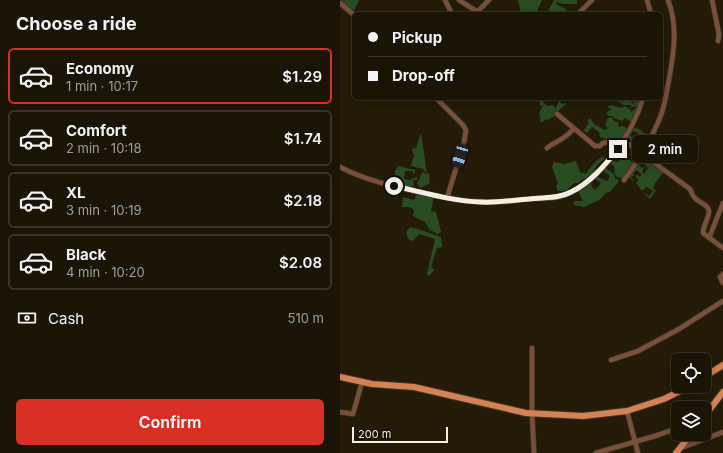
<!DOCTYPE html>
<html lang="en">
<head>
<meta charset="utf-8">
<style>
	:root { --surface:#1a1405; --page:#231d0f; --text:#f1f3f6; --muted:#9f9e9a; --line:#383327; --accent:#d93025 }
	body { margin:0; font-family:Inter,sans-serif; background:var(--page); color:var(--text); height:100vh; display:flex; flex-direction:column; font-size:15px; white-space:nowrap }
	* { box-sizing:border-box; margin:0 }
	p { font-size:13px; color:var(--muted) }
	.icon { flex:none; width:22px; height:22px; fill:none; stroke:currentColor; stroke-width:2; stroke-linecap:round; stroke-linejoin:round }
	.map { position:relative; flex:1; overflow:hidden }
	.details { display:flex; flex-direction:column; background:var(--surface); width:340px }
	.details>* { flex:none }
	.top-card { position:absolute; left:12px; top:12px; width:311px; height:88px; border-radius:6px; box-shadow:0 2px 10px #0003,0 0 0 1px var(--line); display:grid; align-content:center; height:88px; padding:0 16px; background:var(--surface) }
	.fabs { position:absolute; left:331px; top:353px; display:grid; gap:8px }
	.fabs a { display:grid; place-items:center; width:40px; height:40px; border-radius:6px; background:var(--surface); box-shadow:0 2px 10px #0003,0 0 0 1px var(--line); font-size:20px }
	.scale { position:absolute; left:12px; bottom:10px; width:96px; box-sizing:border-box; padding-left:4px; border:2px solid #f5efe3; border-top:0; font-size:11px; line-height:14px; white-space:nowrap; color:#f5efe3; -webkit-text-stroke:3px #1a1101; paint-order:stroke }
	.end { position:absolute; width:18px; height:18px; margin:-9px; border:5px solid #f5efe3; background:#111; box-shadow:0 0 0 2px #111 }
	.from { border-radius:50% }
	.bubble { position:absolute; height:28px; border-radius:6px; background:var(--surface); box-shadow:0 2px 10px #0003,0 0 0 1px var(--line); font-size:13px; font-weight:600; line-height:28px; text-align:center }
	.car { position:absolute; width:12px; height:24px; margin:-12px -6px; border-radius:5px; box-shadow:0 0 3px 1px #0007; background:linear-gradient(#222 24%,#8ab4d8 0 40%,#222 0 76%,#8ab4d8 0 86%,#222 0) }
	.top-card b { display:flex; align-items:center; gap:14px; height:38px; font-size:15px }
	.top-card b+b { border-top:1px solid var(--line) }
	.top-card i { width:10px; height:10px; background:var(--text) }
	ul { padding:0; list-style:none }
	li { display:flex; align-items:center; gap:12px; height:56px; margin:0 8px 6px; padding:0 8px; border:2px solid var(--line); border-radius:6px }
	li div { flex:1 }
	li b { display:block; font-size:15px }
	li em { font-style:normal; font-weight:600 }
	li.active { border-color:var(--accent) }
	li>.icon { width:36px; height:36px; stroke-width:1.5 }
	h2 { padding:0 16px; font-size:18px; line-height:48px }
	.pay { display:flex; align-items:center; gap:10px; height:44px; padding:0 16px; font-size:15px }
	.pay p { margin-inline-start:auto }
	.action { display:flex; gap:8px; margin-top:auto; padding:8px 16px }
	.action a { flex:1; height:46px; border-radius:6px; background:var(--accent); color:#fff; font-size:16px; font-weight:600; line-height:46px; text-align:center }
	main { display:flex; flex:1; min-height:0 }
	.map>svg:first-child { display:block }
	.green { fill:#294b22 }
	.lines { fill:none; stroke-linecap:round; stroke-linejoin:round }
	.minor-casing { stroke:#3c3421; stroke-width:6 }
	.major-casing { stroke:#3c3421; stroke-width:8 }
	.minor { stroke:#774f3a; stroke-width:4.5 }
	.major { stroke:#d48153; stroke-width:6 }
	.route { stroke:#f5efe3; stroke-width:5 }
</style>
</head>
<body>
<main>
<section class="details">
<h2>Choose a ride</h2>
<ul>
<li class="active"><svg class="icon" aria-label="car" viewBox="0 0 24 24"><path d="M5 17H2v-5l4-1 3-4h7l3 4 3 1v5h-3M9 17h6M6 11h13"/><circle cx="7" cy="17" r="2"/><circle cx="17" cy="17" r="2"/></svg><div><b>Economy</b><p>1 min · 10:17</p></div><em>$1.29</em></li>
<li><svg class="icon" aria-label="car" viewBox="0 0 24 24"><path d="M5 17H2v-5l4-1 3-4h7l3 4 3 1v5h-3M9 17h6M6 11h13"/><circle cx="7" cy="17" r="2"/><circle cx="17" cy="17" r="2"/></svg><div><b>Comfort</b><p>2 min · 10:18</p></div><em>$1.74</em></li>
<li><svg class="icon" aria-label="car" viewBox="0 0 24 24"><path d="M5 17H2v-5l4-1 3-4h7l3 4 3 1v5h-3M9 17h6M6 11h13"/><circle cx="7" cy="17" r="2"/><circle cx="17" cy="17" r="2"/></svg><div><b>XL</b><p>3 min · 10:19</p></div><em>$2.18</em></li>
<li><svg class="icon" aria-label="car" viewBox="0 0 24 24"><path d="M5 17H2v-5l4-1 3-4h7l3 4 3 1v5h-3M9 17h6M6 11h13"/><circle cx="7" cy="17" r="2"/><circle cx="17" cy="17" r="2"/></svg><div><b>Black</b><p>4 min · 10:20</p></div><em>$2.08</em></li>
</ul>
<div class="pay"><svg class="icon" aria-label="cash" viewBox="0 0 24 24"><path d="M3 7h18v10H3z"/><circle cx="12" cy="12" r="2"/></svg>Cash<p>510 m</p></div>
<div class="action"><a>Confirm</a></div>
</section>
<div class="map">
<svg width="383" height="453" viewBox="0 0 383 453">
	<rect width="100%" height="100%" fill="#231a07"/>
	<g class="green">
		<polygon points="2,0 19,0 14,11 0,3"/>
		<polygon points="178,0 202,0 196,14 181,14"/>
		<polygon points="214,0 237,0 237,4 223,4 217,2 216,4 226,9 226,14 216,14 208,10 212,4"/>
		<polygon points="218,98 223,98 220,102 222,104 225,103 226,104 216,113 214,117 212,117 208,120 206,119 201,123 199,113 203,105 200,106 199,100 201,99 207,106 211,105 214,106 215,109 219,101"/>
		<polygon points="284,98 288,100 286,98 291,98 289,99 294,105 295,105 293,102 294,99 296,99 295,102 300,101 298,107 292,107 291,108 291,105 283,105 278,101 279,99 283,102"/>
		<polygon points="271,105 281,108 285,106 290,109 291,112 296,108 297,109 291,122 285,118 282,121 274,118 273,116 269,116 266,114 268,111 272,110 267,107"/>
		<path d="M 272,117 L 274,121 L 279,123 L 278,126 L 280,127 L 283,126 L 288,129 C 279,143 273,141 260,137 L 259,132 L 252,127 L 247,133 L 243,131 L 249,123 L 247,120 L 249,119 L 251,119 L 254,124 L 265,130 L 268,128 L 265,125 L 268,118 Z"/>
		<polygon points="291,126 301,130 302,132 306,134 306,140 295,146 293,144 295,142 293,139 294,137 297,140 296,138 298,133 293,131 290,136 293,137 291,140 287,136"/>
		<path d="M 81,133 L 87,174 L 89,173 L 90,183 L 80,188 L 77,183 C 80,179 80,176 83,172 L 86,174 L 87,174 L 83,169 L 71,166 L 74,155 L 72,149 L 76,148 Z"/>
		<path d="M 277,151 L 285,155 L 293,163 L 284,178 L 277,177 L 274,173 C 276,167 273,165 269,162 L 270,160 L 278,162 L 280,160 L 275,156 Z"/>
		<polygon points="303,154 310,159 323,173 315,183 313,189 316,190 310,199 302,191 309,196 313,191 309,188 306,187 304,190 301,190 296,183 299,180 296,178 296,175 300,176 302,175 297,170 293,173 294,175 291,177 295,183 288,176 297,163 302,168 305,166 302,172 304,174 308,168 303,162 300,163 297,162"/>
		<polygon points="262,157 265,158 257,165 252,174 238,183 234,183 226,191 218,191 216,187 218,183 212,167 214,162 224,164 236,161 240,172 245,174 256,161"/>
		<polygon points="58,166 75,170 75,174 72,171 65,171 64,179 70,180 71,179 77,177 77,180 73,180 74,186 65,186 54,183 55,171"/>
		<polygon points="263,166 274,174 275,178 277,179 279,181 271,191 266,193 259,200 244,207 234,205 234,201 243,201 237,189 251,179 254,182 251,182 252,187 255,190 261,183 257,180 254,179 256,176 267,181 270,176 262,170"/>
		<polygon points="78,192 94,196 91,211 96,212 101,232 98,234 90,230 85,222 73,216 74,210 70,207 62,207 63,197 74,200"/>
		<path d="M 70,227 C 81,229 91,234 101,237 L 102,247 L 97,248 L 91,268 L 95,269 L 89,276 L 87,274 L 95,239 L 79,234 L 73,241 L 68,239 L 66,232 Z"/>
	</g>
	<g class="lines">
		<defs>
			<g id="minor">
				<polyline points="105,0 112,14"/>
				<polyline points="119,0 141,14"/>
				<polyline points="307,0 311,14"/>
				<polyline points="372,0 379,34 378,41"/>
				<polyline points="0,3 14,15"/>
				<polyline points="137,12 149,0"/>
				<polyline points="238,14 252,0"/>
				<polyline points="96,98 123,125 126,130 124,142 107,198"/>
				<path d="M 217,114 L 255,146 L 260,146 L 263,143 L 283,140 L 350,189 C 352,192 352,196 355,198 C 359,203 368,204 369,211 C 369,219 363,225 363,233 L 383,248"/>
				<path d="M 207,148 C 216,141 226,139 233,129"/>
				<path d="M 0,167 C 25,180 48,185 75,191 C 101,197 126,203 153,202 C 165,202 177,200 189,199 C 200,198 212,199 222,196 C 258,185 293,133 303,98"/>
				<path d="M 284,180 C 298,162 313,136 321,115 C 325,104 327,91 329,79 C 334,52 338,26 328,0"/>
				<polyline points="369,238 383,203"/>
				<polyline points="383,274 380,277 383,283"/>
				<polyline points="192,348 192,413 194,453"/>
				<polyline points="271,360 298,351 339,329 383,301"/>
				<polyline points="287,411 298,453"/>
				<polyline points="0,412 13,414 22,382"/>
				<polyline points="341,448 383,432"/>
				<polyline points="256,453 315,436 338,428"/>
			</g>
			<g id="major">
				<polyline points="0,377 32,384 74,387 186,413 243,416 287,411 324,399 350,386"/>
				<polyline points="364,377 383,365"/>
				<polyline points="364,417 383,392"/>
				<polyline points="336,453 351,434"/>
			</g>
		</defs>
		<use href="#minor" class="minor-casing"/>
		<use href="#major" class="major-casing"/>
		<use href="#minor" class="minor"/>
		<use href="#major" class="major"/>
	</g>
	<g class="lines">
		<path class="route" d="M 54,186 C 82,192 111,201 141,202 C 157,203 173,200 189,199 C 204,197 218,199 231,192 C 250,183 265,165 278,149"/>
	</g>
</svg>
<div class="fabs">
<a><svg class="icon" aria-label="locate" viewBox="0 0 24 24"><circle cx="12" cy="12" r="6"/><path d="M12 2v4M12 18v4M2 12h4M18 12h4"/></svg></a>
<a><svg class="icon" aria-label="layers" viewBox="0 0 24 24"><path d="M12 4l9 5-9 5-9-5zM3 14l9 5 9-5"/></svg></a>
</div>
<div class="scale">200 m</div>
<i class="end from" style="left:54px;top:186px"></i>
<i class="end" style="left:278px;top:149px"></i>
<div class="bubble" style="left:292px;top:135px;width:66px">2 min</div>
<i class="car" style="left:120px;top:156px;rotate:197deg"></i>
<div class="top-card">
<b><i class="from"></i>Pickup</b>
<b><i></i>Drop-off</b>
</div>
</div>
</main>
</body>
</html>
